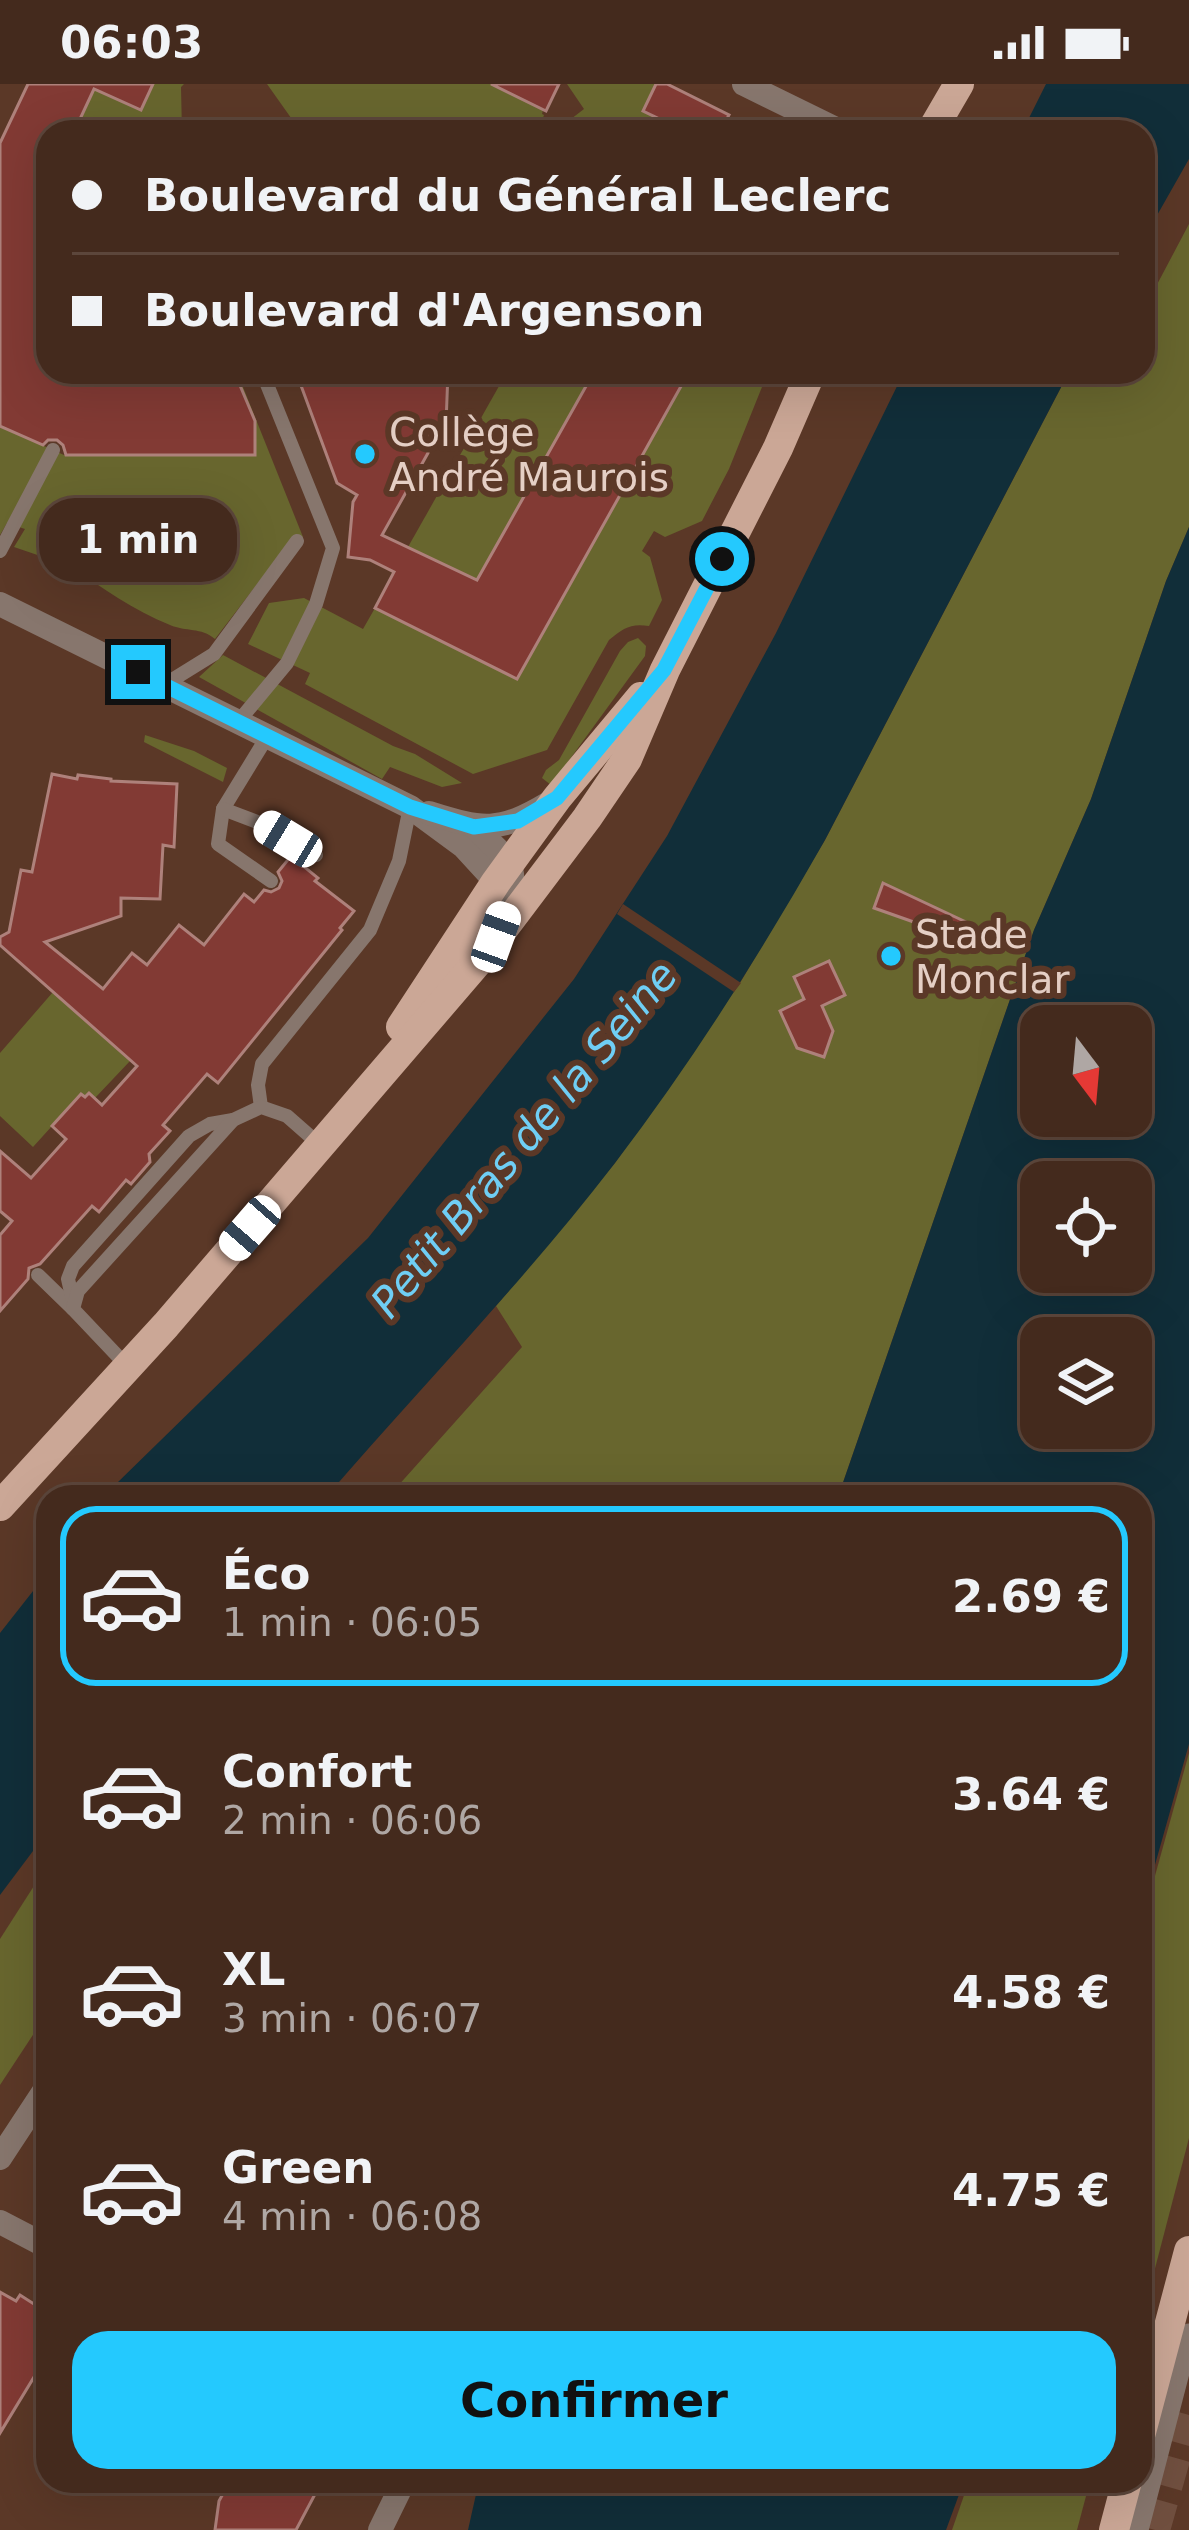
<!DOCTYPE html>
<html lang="fr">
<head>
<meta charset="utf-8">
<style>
	:root { --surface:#442a1d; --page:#4e362a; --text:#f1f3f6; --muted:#afa7a4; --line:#5c463b; --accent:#24c9fe }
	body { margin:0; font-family:"DejaVu Sans",sans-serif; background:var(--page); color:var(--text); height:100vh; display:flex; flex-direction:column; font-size:45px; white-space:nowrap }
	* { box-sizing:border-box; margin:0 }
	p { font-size:39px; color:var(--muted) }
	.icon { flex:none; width:66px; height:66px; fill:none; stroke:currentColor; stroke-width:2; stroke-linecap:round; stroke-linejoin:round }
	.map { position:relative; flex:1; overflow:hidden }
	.panel { position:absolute; left:36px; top:1401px; width:1116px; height:1008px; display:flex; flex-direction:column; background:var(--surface); border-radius:36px; box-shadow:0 12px 48px #0002,0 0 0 3px var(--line) }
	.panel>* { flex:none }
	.banner { position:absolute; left:36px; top:36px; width:1119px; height:264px; border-radius:36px; box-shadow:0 12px 48px #0002,0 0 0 3px var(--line); display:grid; align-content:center; height:264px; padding:0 36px; background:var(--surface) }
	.needle { width:78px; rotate:164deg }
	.buttons { position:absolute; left:1020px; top:921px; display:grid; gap:24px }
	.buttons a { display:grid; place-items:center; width:132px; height:132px; border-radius:24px; background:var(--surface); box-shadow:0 12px 48px #0002,0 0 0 3px var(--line); font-size:60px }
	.end { position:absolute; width:54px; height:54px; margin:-27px; border:15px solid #24c9fe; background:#111; box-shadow:0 0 0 6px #111 }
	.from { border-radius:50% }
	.bubble { position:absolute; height:84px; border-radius:36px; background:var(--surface); box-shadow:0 12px 48px #0002,0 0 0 3px var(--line); font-size:39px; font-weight:800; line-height:84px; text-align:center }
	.car { position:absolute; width:36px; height:72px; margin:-36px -18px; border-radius:15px; box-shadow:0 0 9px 3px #0007; background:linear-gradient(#fff 24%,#345 0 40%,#fff 0 76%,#345 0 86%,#fff 0) }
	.banner b { display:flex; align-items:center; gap:42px; height:114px; font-size:45px }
	.banner b+b { border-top:3px solid var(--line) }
	.banner i { width:30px; height:30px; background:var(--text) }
	ul { padding:21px 0 0; list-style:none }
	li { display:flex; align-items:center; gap:36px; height:180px; margin:0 24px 18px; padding:0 12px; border:6px solid transparent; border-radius:36px }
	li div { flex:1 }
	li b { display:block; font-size:45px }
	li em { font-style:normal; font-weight:800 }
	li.active { border-color:var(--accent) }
	li>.icon { width:108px; height:108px; stroke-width:1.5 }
	.action { display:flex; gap:24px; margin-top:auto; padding:24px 36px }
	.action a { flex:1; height:138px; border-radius:36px; background:var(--accent); color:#111; font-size:48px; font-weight:800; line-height:138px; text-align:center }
	.status { display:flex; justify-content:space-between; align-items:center; height:84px; padding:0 60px; background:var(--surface); direction:ltr }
	.status svg { height:33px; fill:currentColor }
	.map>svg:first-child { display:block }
	.green { fill:#68662e }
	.water { fill:#112e39; fill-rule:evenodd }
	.pier { fill:#5b3827 }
	.building { fill:#823a34; stroke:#ae817b; stroke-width:3 }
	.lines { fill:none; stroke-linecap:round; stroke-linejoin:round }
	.primary-tunnel { stroke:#704f3f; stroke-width:30; stroke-dasharray:30 15; stroke-linecap:butt }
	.service { stroke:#87766d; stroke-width:14 }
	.pedestrian { stroke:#87766d; stroke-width:21 }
	.minor { stroke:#87766d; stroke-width:24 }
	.primary { stroke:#cba796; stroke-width:30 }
	.route { stroke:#24c9fe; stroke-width:15 }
	.poi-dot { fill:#24c9fe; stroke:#5b3827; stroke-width:4.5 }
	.labels { text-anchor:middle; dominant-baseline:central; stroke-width:12; stroke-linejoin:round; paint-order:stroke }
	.poi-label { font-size:39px; fill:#e5cfc5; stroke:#5b3827; text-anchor:start }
	.water-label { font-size:42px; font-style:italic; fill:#6fcef4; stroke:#5b3827 }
</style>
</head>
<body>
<div class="status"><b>06:03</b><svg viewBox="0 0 49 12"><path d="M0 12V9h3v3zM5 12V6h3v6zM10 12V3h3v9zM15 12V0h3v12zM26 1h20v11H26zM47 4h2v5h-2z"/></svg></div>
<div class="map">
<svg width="1189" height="2446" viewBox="0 0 1189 2446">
	<rect width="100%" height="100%" fill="#5b3827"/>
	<g class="green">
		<polygon points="153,0 184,0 181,3 182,48 74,48 85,26 90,3 140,26"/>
		<polygon points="267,0 491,0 543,26 542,30 544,31 538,48 301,48"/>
		<polygon points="567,0 656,0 643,27 670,40 667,48 580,48 571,35 584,25"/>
		<polygon points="1189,140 1189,443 1166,497 1091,715 1034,846 838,1413 388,1413 522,1263 496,1222 615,1079 740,899 825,756 1069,288 1143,288 1143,227"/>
		<path d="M 71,288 L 237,288 L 303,453 L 291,456 L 215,555 C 201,543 186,548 170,541 C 134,527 102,503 69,482 L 75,462 L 61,459 L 55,477 L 14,463 L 25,445 L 7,439 L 0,451 L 0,342 L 64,371 L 255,370 L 254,341 L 236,292 L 70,293 Z"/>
		<polygon points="507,288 594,288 477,496 408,463"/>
		<path d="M 689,288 L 768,288 L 729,385 L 702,437 L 665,453 L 654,447 L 642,467 L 650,473 L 662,516 L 649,542 C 631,539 623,544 609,556 L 547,666 L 473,690 L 305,600 L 310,589 L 248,560 L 269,519 L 304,514 L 363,545 L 375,524 L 517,594 Z"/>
		<polygon points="638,554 646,562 645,572 551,701 542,694 546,686 559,676 620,567 628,558"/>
		<polygon points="223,571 393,662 415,670 462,699 442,703 390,683 382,695 199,593"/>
		<polygon points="145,651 194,667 227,684 223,698 144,658"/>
		<polygon points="53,908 130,977 95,1014 81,1010 33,1063 0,1032 0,969"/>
		<polygon points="1189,1669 1189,2054 1146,2219 1140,2224 1140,1846"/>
		<polygon points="48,1780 48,1928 0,2001 0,1855"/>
		<polygon points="969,2397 1090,2397 1077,2446 952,2446"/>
	</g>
	<g class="water">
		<polygon points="1046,0 1189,0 1189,75 1143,156 1143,48 1022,48"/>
		<path d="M 904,288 L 1069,288 L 825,756 C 762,867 693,977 615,1079 C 525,1196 422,1302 326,1413 L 106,1413 L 117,1399 L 368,1154 L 574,895 L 667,752 L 776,549 Z"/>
		<path d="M 1189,443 L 1189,1660 L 1140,1834 L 1140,1413 L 838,1413 L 1034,846 L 1091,715 L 1166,497 ZM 1041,942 L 1131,942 L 1131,1032 L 1041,1032 ZM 1131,1098 L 1131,1188 L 1041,1188 L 1041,1098 ZM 1041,1254 L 1131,1254 L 1131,1344 L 1041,1344 Z"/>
		<polygon points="48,1488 48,1747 0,1811 0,1549"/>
		<polygon points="479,2397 964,2397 946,2446 468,2446"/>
	</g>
	<polygon class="pier" points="623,820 741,899 734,908 617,830"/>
	<g class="building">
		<polygon points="28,0 153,0 141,26 94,5 74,48 48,48 48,288 71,288 70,293 236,292 255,337 255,371 66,371 63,361 57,356 48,356 43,361 0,342 0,59"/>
		<polygon points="491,0 559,0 546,27"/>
		<polygon points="656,0 667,0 729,31 720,48 667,48 670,40 643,27"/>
		<polygon points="296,288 448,288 446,340 430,339 428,369 382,451 477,496 594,288 689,288 517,595 375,524 394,488 370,476 348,473 353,418 357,411 337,399"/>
		<polygon points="52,690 77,695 78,691 111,695 111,697 177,700 174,763 163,761 160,815 121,814 121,832 45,858 103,905 132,869 147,881 179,841 204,861 244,810 254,818 264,806 271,808 279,804 282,797 278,788 291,772 318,794 315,797 354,827 340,844 342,846 218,999 207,990 163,1041 170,1047 149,1070 150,1078 131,1100 126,1096 99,1128 92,1122 40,1180 29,1184 28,1195 0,1227 0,1151 12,1137 0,1127 0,1067 31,1094 66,1055 52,1042 81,1010 85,1013 89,1009 102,1021 137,982 0,861 0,853 9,848 21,786 32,788"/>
		<polygon points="883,799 968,839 962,855 874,824"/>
		<polygon points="829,877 845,911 822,922 833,947 824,973 797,964 780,927 804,915 794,893"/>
		<polygon points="0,2208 16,2217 20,2211 48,2229 48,2270 0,2349"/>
		<polygon points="230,2397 322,2397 296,2446 215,2446 219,2417"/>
	</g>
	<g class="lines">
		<polyline class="primary-tunnel" points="1155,2446 1189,2326"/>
		<g class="service">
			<polyline points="0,467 53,366"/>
			<polyline points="164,601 214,570 297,457"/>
			<polyline points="238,638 287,579 316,520 333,464 262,288"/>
			<polyline points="267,653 223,725 218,760 271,797"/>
			<polyline points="223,725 260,739 316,771"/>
			<polyline points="261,1023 258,1001 262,980 370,846 399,777 410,723"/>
			<polyline points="38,1191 73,1225"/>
			<polyline points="73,1217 68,1195 73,1182 189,1052 210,1040 233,1036"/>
			<polyline points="128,1283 73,1225 78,1207 233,1036 261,1023 287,1032 320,1061"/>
		</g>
		<polyline class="pedestrian" points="1138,2446 1189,2250"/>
		<g class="minor">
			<polyline points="744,0 842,48"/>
			<polyline points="0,520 410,723 463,762 496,798"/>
			<path d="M 429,729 C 483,746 499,749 549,719"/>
			<path d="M 474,743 C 514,782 522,780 501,837"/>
			<polyline points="0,2074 48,2001"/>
			<polyline points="0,2138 48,2163"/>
			<polyline points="380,2446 404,2397"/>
		</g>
		<g class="primary">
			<polyline points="931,48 959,0"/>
			<polyline points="401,943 496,798 557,714 641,613"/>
			<polyline points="0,1422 166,1241 482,873 587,734 627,675 665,586 778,364 811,288"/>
			<polyline points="1140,2352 1189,2167"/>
			<polyline points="1114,2446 1127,2397"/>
		</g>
	</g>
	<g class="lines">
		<polyline class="route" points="138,588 410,723 474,743 518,737 557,714 664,586 722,475"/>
	</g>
	<g class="poi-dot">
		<circle cx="365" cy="370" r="12"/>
		<circle cx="891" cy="872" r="12"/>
	</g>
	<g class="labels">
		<g class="poi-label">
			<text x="389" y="348">Collège<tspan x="389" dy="45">André Maurois</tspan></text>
			<text x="915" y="850">Stade<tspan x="915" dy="45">Monclar</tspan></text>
		</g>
		<g class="water-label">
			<text transform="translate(524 1055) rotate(-50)">Petit Bras de la Seine</text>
		</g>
	</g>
</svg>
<div class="buttons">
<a><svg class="needle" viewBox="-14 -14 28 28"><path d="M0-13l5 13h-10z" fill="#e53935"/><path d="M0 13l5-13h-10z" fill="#afa7a4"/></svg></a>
<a><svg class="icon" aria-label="locate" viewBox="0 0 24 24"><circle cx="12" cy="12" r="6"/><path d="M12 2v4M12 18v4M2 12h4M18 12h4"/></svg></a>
<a><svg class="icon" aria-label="layers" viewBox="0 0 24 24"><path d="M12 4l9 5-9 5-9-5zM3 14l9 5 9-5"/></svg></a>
</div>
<i class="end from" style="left:722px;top:475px"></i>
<i class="end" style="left:138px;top:588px"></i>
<div class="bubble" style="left:39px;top:414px;width:198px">1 min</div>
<i class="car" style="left:288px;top:755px;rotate:301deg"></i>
<i class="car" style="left:496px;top:853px;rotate:20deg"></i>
<i class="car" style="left:250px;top:1144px;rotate:221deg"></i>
<div class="banner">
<b><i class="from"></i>Boulevard du Général Leclerc</b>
<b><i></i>Boulevard d'Argenson</b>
</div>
<section class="panel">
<ul>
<li class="active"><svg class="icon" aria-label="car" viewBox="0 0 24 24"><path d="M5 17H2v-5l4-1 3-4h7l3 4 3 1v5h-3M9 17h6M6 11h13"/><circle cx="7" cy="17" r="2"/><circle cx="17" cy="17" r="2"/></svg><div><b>Éco</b><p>1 min · 06:05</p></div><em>2.69 €</em></li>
<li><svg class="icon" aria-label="car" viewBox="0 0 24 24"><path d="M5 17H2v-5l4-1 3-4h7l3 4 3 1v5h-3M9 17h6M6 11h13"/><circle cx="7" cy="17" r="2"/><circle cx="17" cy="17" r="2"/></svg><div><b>Confort</b><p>2 min · 06:06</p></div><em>3.64 €</em></li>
<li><svg class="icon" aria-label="car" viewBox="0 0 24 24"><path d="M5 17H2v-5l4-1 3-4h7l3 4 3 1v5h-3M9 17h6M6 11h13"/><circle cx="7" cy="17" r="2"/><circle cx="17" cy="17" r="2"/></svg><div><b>XL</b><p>3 min · 06:07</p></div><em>4.58 €</em></li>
<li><svg class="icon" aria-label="car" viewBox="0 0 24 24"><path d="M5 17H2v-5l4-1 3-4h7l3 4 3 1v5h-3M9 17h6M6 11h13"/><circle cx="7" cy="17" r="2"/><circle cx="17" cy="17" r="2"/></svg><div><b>Green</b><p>4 min · 06:08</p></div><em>4.75 €</em></li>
</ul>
<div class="action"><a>Confirmer</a></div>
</section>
</div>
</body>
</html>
